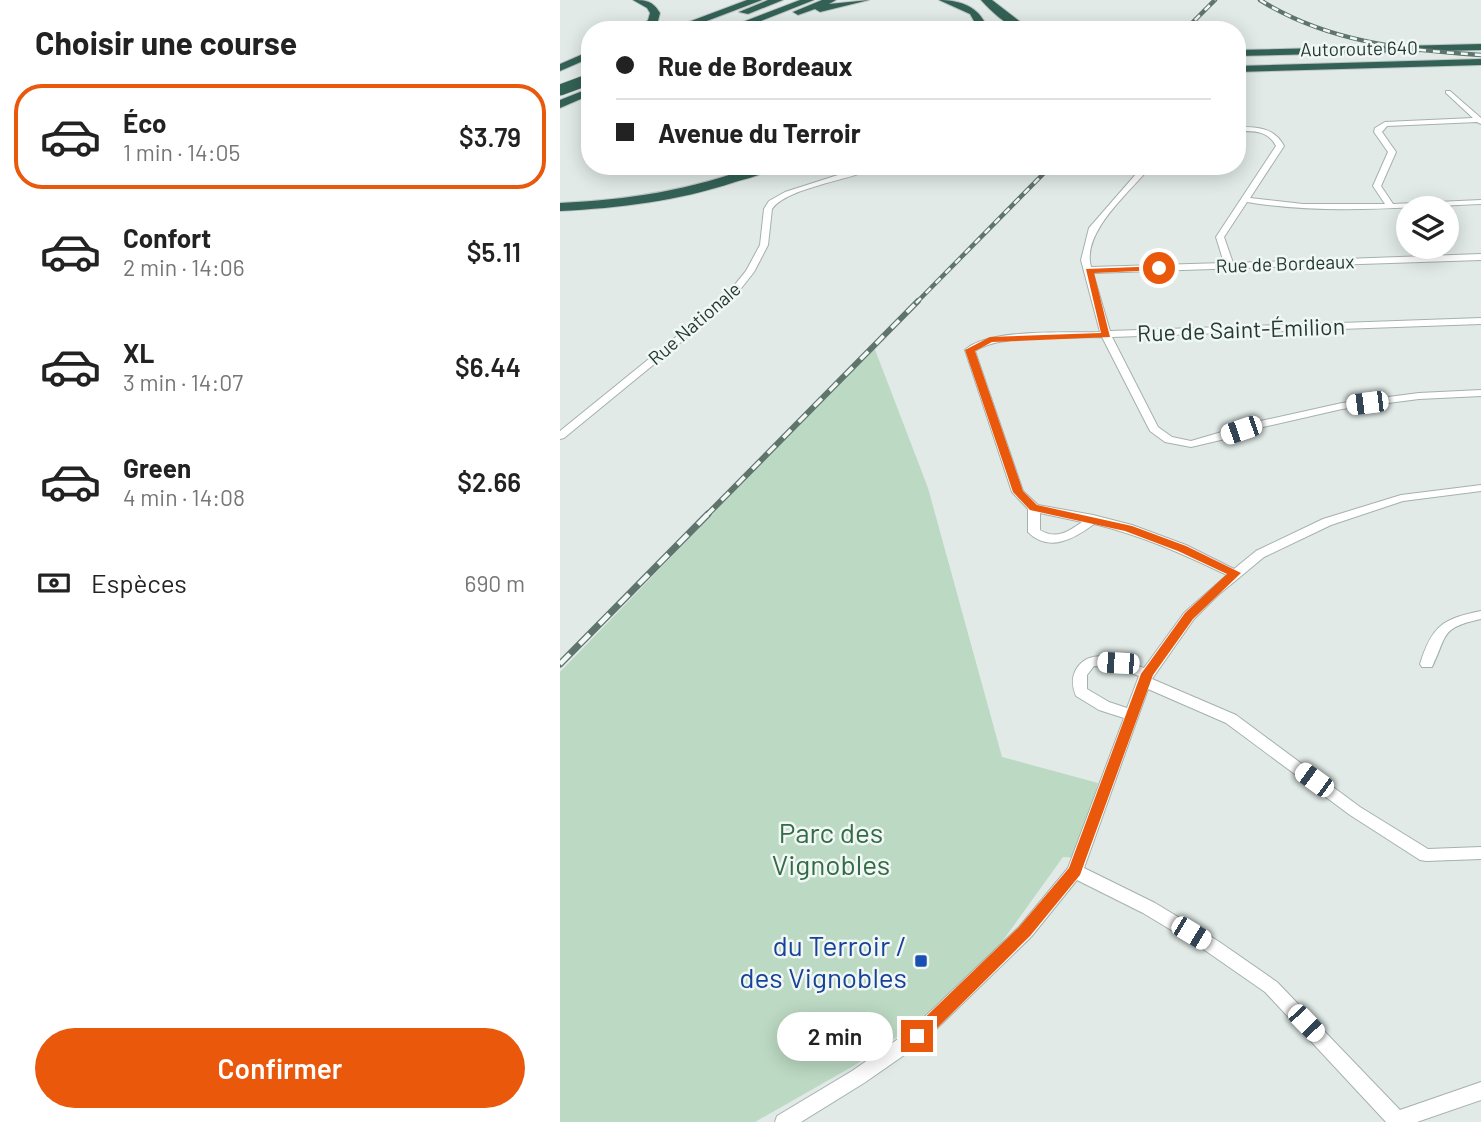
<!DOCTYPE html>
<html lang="fr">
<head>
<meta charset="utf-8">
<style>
	:root { --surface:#fff; --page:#f6f6f6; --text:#222; --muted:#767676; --line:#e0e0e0; --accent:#ea580c }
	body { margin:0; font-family:Barlow,sans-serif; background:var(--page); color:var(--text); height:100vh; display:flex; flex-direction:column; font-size:26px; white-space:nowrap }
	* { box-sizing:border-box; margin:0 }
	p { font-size:23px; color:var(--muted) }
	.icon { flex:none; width:38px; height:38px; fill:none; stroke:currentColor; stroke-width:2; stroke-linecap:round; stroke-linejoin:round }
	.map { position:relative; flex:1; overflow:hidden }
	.panel { display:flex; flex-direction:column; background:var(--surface); width:560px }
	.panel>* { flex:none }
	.hud { position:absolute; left:21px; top:21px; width:665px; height:154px; border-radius:28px; box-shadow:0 4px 18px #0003; display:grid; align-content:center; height:154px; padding:0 35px; background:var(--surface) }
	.controls { position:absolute; left:836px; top:196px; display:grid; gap:14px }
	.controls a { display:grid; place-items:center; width:63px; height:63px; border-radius:50%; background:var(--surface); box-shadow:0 4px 18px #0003; font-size:35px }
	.end { position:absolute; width:32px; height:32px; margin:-16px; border:9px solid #ea580c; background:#fff; box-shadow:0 0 0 4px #fff }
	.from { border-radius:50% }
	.bubble { position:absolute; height:49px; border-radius:24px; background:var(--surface); box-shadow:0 4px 18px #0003; font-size:23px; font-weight:600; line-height:49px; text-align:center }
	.car { position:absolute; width:21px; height:42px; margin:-21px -10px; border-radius:9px; box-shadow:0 0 5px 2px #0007; background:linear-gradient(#fff 24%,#345 0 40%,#fff 0 76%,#345 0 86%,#fff 0) }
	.hud b { display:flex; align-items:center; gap:24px; height:66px; font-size:26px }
	.hud b+b { border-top:2px solid var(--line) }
	.hud i { width:18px; height:18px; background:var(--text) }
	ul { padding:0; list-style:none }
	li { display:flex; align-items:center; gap:21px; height:105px; margin:0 14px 10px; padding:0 21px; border:4px solid transparent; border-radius:28px }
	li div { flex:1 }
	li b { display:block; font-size:26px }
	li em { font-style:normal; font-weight:600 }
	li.current { border-color:var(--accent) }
	li>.icon { width:63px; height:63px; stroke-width:1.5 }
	h2 { padding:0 35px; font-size:32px; line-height:84px }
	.pay { display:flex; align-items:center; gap:18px; height:77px; padding:0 35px; font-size:26px }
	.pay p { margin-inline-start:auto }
	.button { display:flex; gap:14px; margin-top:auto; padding:14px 35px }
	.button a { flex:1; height:80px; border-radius:42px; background:var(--accent); color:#fff; font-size:28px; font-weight:600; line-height:80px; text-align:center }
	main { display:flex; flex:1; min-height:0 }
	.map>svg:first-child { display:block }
	.green { fill:#bcd9c3 }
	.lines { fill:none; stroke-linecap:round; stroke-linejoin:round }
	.street-casing { stroke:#a5b1ac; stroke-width:2 }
	.highway-casing { stroke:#bdc4c2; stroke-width:2 }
	.street { fill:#fff; fill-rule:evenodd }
	.highway { fill:#336155; fill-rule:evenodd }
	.rail-far2-casing { stroke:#5e746d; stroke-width:4.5 }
	.rail-far1-casing { stroke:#5e746d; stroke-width:6 }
	.rail-casing { stroke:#5e746d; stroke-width:7 }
	.rail-far2 { stroke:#f1f7f4; stroke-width:2.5; stroke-dasharray:7; stroke-linecap:butt }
	.rail-far1 { stroke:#f1f7f4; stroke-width:3.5; stroke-dasharray:11; stroke-linecap:butt }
	.rail { stroke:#f1f7f4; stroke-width:4.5; stroke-dasharray:14; stroke-linecap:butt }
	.highway-bridge-casing { stroke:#bdc4c2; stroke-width:12; stroke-linecap:butt }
	.highway-bridge { stroke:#336155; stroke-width:11 }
	.route { fill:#ea580c }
	.transit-dot { fill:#1a4fb4; stroke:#f1f7f4; stroke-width:2.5 }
	.labels { text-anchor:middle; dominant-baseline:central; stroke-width:5; stroke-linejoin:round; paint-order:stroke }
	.far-street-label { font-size:19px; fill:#243932; stroke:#f1f7f4 }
	.street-label { font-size:23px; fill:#243932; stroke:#f1f7f4 }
	.near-park-label { font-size:28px; fill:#326b45; stroke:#f1f7f4 }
	.near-transit-label { font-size:28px; fill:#164399; stroke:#f1f7f4; text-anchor:end }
</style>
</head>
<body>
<main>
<section class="panel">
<h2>Choisir une course</h2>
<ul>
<li class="current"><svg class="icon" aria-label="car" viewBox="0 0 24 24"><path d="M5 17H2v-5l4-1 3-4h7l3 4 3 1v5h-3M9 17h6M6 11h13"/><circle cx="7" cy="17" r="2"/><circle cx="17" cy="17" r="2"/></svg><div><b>Éco</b><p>1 min · 14:05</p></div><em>$3.79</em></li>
<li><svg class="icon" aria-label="car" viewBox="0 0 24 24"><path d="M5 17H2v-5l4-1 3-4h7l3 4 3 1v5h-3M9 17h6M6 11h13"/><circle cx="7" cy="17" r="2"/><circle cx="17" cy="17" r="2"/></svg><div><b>Confort</b><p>2 min · 14:06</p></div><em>$5.11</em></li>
<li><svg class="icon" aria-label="car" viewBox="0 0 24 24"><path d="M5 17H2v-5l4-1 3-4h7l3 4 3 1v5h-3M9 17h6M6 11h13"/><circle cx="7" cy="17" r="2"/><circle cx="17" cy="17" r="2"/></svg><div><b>XL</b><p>3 min · 14:07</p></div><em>$6.44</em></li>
<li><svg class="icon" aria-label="car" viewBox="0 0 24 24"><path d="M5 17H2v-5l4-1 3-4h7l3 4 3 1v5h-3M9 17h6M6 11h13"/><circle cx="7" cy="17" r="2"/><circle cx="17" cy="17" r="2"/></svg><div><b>Green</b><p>4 min · 14:08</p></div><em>$2.66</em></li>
</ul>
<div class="pay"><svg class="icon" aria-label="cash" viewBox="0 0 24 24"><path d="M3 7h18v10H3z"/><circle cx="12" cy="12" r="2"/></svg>Espèces<p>690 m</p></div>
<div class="button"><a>Confirmer</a></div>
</section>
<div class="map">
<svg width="921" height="1122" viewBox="0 0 921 1122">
	<rect width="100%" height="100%" fill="#e1eae6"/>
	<polygon class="green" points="314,347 368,488 442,757 538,783 518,858 503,857 408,989 295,1065 195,1122 0,1122 0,672"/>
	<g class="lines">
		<defs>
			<g id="street">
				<path d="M 886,91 L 890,91 L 921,118 L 921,124 L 917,122 L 827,126 L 822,132 L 836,152 L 821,186 L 833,204 L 921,200 L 921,204 C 843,207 765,215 687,202 L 664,237 L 673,263 L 921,254 L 921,260 L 533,273 L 550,331 L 921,318 L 921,324 L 552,337 L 598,427 L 612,437 L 631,441 L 696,422 L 782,403 L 859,393 L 921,390 L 921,396 L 859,399 L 782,409 L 703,427 L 665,439 L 631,447 L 605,442 L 590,431 L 542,337 C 511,338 439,334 415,351 L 463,491 L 478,505 L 533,515 L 572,525 L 626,545 L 674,569 L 696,551 L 763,519 L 841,495 L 921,485 L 921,491 L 843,501 L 771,525 L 704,557 L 657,596 L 634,619 L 592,679 L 676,715 L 800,807 L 868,849 L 921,847 L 921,859 L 866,861 L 860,860 L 790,815 L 666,723 L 588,689 L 524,868 L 595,903 L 658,941 L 717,982 L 840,1110 L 921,1082 L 921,1100 L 857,1122 L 826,1122 L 705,992 L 646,951 L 583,913 L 517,880 L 471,937 L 363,1042 L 304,1083 L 241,1122 L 215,1122 L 217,1116 L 292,1071 L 351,1030 L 459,927 L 508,868 L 564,718 L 539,710 L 516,696 C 512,686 511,677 517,668 C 531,646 564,660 584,668 L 624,613 L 667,575 C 623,554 581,535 534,524 C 514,539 489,553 468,532 L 468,509 L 452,492 L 405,350 C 428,328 507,333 540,332 L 521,260 L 529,228 L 583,166 L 591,166 C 570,192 521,232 531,267 L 664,263 L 656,237 L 716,146 C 708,130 693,131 677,131 L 677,127 C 697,127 714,127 724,146 L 690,198 L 743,204 L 825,204 L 813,186 L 828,152 L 814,132 L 815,128 L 825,122 L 913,118 L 886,93 ZM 480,513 L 522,522 C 508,532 496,540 480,530 ZM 534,666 L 557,668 L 579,676 L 567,708 L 549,702 L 527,689 L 527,675 Z"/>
				<path d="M 306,166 L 319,166 C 294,180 227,187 212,209 L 208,245 L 194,272 L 179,291 L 154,315 L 4,438 L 0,439 L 0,431 L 148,311 L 173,287 L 186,271 L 200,245 L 204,209 L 209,201 L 225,192 Z"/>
				<path d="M 921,611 L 921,619 C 880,628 888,634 872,667 L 862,667 L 860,664 C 872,626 882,619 921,611 Z"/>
			</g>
			<g id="highway">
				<path d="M 73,0 C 86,0 93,1 100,13 L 98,21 L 89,30 L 78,30 L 88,20 L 90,13 L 87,8 Z"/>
				<polygon points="187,0 202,0 123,30 107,30"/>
				<polygon points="208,0 223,0 188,14 179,12"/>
				<polygon points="240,0 254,0 178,30 162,30"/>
				<polygon points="262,0 276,0 269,4 309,0 260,12 255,9 238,15 233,12"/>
				<path d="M 379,0 C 397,0 415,5 424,21 L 418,30 L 408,30 L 414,21 L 410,14 Z"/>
				<path d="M 421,0 L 432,0 L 471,30 C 450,30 435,15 421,0 Z"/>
				<polygon points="921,44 921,50 677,56 677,50"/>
				<polygon points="30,51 30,58 0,71 0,64"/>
				<polygon points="921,59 921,65 677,72 677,66"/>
				<polygon points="30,88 30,95 0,108 0,100"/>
				<path d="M 195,166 L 214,166 C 205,175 188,178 175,182 C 118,201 60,208 0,211 L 0,203 C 67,200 132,190 195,166 Z"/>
			</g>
		</defs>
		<use href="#street" class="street-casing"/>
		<use href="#highway" class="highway-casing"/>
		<use href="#street" class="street"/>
		<use href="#highway" class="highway"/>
		<defs>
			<g id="rail-far2">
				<path d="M 700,0 C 767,42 844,50 921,55"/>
				<polyline points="625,30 655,0"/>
				<polyline points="356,303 491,166"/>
			</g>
			<polyline id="rail-far1" points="146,516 358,301"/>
			<polyline id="rail" points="0,664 148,514"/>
		</defs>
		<use href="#rail-far2" class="rail-far2-casing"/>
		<use href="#rail-far1" class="rail-far1-casing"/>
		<use href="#rail" class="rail-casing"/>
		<use href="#rail-far2" class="rail-far2"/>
		<use href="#rail-far1" class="rail-far1"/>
		<use href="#rail" class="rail"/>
		<defs>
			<polyline id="highway-bridge" points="0,90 30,79"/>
		</defs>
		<use href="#highway-bridge" class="highway-bridge-casing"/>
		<use href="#highway-bridge" class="highway-bridge"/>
	</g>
	<polygon class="route" points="602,266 599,270 534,273 550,337 432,342 415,351 463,491 477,505 572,526 626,546 681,573 633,619 593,675 520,875 470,936 363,1042 357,1044 351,1042 349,1036 351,1031 459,927 509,868 581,674 625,613 667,574 618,551 565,531 470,510 453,492 405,350 430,337 541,333 526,269"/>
	<rect class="transit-dot" x="354" y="954" width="14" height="14" rx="3.5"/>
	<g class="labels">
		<g class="far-street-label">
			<text transform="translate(799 48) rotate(-1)">Autoroute 640</text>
			<text transform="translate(725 263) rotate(-2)">Rue de Bordeaux</text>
			<text transform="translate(134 323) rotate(-41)">Rue Nationale</text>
		</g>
		<g class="street-label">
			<text transform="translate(681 329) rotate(-2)">Rue de Saint-Émilion</text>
		</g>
		<g class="near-park-label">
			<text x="271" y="832">Parc des<tspan x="271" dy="32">Vignobles</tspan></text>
		</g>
		<g class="near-transit-label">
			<text x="347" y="945">du Terroir /<tspan x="347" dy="32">des Vignobles</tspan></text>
		</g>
	</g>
</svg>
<div class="controls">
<a><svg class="icon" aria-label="layers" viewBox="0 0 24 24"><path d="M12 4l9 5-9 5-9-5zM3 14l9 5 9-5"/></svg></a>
</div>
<i class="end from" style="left:599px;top:268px"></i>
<i class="end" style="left:357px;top:1036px"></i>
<div class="bubble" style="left:217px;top:1012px;width:116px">2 min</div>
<i class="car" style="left:807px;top:403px;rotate:263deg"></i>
<i class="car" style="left:681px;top:430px;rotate:251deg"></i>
<i class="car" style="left:558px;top:663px;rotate:273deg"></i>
<i class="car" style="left:754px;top:780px;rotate:306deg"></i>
<i class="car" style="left:631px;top:933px;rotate:121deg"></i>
<i class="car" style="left:746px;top:1023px;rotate:136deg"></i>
<div class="hud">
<b><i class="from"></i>Rue de Bordeaux</b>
<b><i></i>Avenue du Terroir</b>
</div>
</div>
</main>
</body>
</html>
